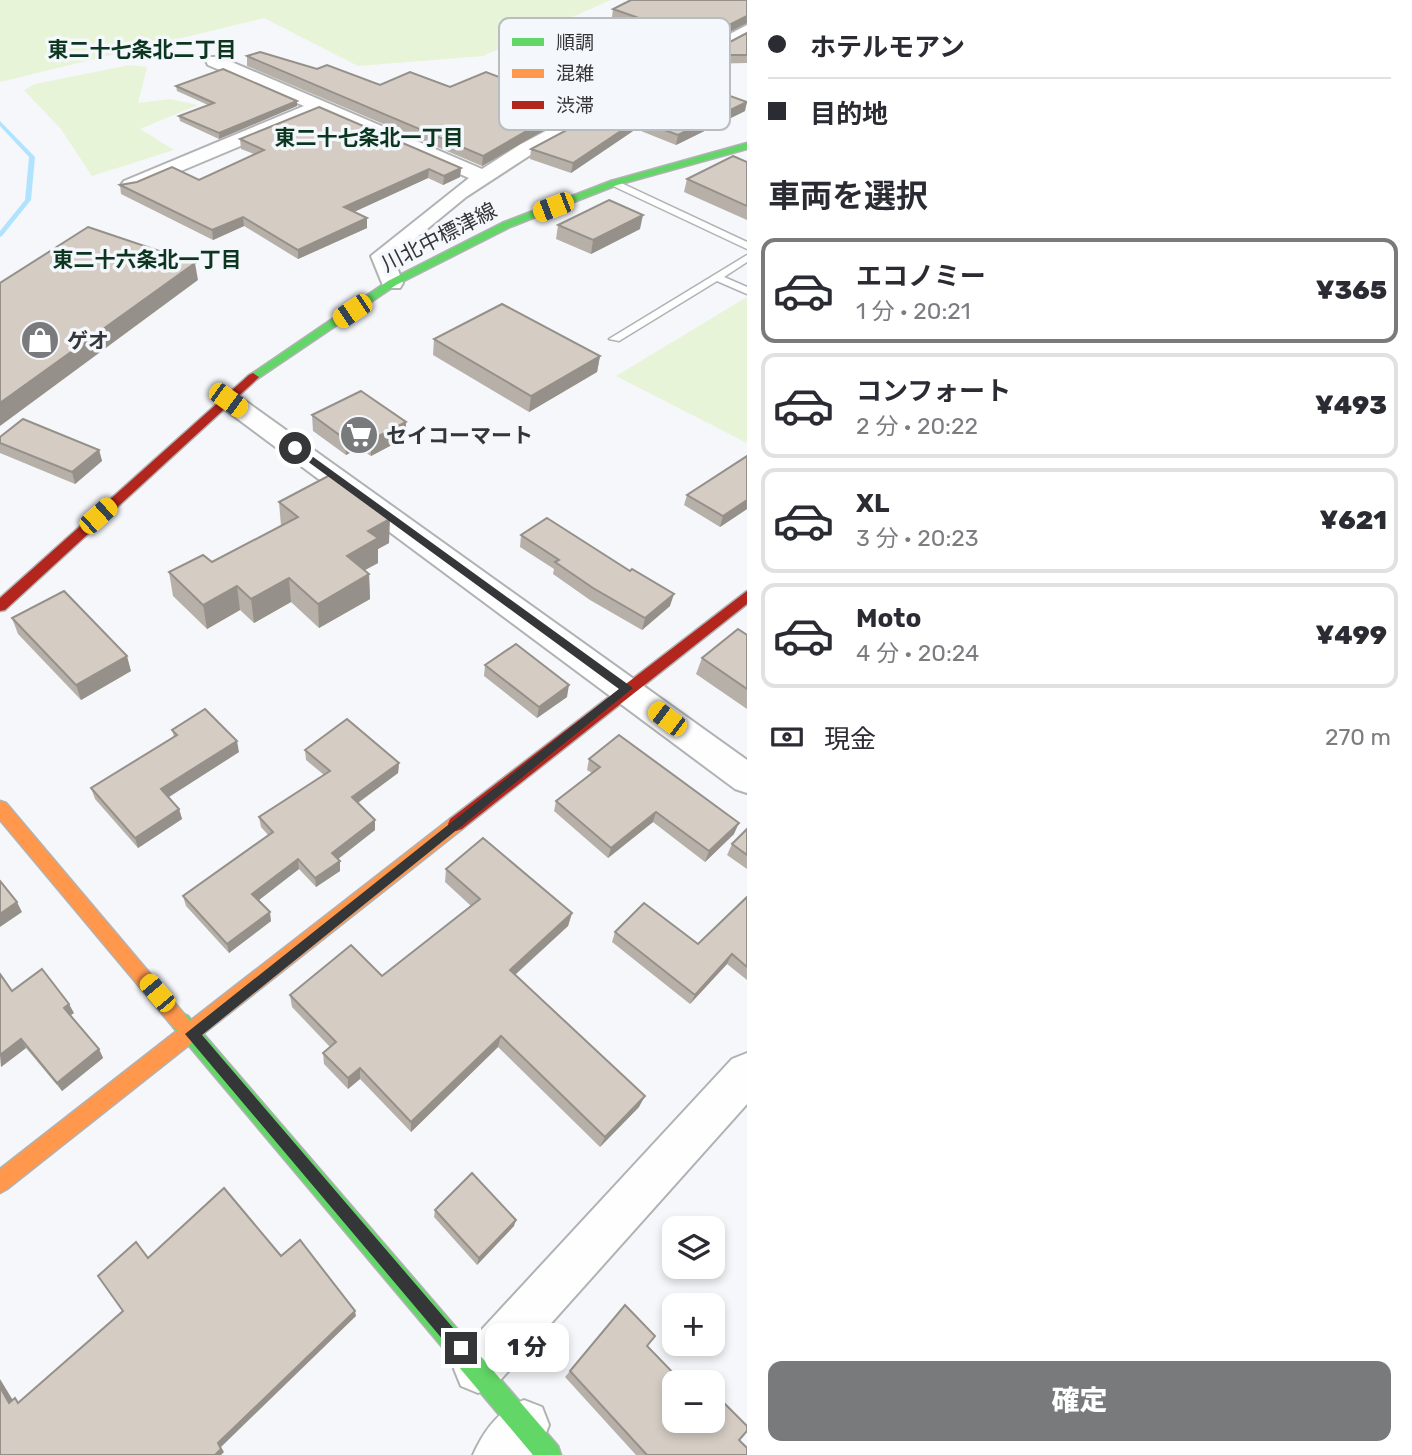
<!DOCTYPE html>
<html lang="ja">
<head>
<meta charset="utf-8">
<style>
	:root { --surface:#fff; --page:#f2f2f3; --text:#2b2b33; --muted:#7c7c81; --line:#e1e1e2; --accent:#787a7b }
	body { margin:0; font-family:Rubik,"Noto Sans JP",sans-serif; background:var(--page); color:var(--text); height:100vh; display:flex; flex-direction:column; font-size:26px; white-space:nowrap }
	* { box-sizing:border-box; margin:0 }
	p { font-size:23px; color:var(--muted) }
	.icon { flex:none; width:38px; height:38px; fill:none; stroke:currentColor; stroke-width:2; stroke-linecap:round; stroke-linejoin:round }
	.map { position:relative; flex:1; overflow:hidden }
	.sheet { display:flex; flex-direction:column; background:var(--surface); width:665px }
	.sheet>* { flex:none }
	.banner { display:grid; align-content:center; height:154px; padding:0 21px; background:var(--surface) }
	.controls { position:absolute; left:662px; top:1216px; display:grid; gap:14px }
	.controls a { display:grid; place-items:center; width:63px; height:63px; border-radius:14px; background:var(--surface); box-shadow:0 4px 10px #0003; font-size:35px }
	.end { position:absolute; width:32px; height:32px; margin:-16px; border:9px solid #343637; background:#fff; box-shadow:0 0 0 4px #fff }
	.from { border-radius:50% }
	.bubble { position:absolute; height:49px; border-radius:14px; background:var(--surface); box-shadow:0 4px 10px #0003; font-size:23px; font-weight:800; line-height:49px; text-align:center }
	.car { position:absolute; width:21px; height:42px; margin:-21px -10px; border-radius:9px; box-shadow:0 0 5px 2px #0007; background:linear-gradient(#f5c518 24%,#345 0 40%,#f5c518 0 76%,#345 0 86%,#f5c518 0) }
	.banner b { display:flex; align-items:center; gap:24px; height:66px; font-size:26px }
	.banner b+b { border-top:2px solid var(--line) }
	.banner i { width:18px; height:18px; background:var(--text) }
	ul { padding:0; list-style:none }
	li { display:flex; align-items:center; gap:21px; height:105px; margin:0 14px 10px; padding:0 7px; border:4px solid var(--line); border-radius:14px }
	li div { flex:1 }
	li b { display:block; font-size:26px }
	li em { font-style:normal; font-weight:800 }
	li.on { border-color:var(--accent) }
	li>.icon { width:63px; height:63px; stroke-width:1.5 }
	h2 { padding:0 21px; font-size:32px; line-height:84px }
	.pay { display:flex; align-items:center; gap:18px; height:77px; padding:0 21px; font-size:26px }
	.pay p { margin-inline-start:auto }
	.cta { display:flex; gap:14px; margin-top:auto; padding:14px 21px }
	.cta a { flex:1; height:80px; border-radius:14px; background:var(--accent); color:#fff; font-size:28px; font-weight:800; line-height:80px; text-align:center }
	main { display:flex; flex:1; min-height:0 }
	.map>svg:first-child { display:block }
	.green { fill:#e8f4d7 }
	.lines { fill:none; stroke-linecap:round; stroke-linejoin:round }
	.stream { fill:#b2e3fe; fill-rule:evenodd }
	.lane-casing { stroke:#b1b2b4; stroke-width:3 }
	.street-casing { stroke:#b1b2b4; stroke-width:4 }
	.fast-casing { stroke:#b1b2b4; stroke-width:3 }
	.slow-casing { stroke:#b1b2b4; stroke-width:3 }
	.jam-casing { stroke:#b1b2b4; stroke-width:3 }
	.lane { fill:#fefefe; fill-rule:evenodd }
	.street { fill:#fefefe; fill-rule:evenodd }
	.fast { fill:#63d668; fill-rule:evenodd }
	.slow { fill:#ff974d; fill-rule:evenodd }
	.jam { fill:#b3261e; fill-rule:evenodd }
	.wall { fill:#b7b0a9 }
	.shaded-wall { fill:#959089 }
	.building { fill:#d5cdc4; stroke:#959089; stroke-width:2 }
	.route { fill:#343637 }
	.labels { text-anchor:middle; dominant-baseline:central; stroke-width:7; stroke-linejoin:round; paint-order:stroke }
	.far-neighbourhood-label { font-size:21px; font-weight:bold; fill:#0c3620; stroke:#f4f7fb }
	.far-street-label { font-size:21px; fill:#343637; stroke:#f4f7fb }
	.far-poi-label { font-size:21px; font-weight:bold; fill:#343637; stroke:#f4f7fb; text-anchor:start }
	.key { fill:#f4f7fb; stroke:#babdc0; stroke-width:2 }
	.key-label { font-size:19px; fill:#343637 }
</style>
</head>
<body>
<main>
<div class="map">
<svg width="747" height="1455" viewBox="0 0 747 1455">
	<rect width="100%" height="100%" fill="#f5f7fa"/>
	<g class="green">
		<polygon points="0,0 611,0 483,56 358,66 264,18 0,82"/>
		<polygon points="130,65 147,67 138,103 170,99 198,105 140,129 174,150 92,176 61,129 24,90 35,84"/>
		<polygon points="747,297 747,443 616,376"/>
	</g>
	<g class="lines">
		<polygon class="stream" points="0,121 35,157 31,200 2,236 0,237 0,231 25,200 29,157 0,126"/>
		<defs>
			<g id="lane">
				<polygon points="611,181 617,181 747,242 747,249 611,185"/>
				<polygon points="747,255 747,262 724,277 747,287 747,294 717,281 619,341 609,339"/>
			</g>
			<g id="street">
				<polygon points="747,25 747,37 535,152 466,197 393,257 403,283 400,288 384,288 371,256 469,178 319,113 138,189 131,191 121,185 124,181 304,106 208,65 206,61 208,57 220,57 482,169 521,144"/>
				<polygon points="228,392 237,395 747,760 747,793 735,789 219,405 215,400 219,395"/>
				<polygon points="747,1053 747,1104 495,1386 478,1393 461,1386 454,1369 461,1352 732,1059"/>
				<path d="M 524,1400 L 542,1407 L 549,1425 L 542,1443 L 532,1455 L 473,1455 C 484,1430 499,1410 524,1400 Z"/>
			</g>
			<g id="fast">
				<polygon points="747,143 747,149 617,185 510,227 396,285 257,379 253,381 247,377 388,281 502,223 611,181"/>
				<polygon points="181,1013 188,1016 558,1446 561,1455 533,1455 174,1028 171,1022 174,1016"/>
			</g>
			<polygon id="slow" points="0,801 6,803 190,1021 450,819 456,817 462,819 464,824 462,829 7,1189 0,1193 0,1169 178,1030 174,1028 0,820"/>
			<g id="jam">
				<polygon points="253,373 259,377 257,379 5,610 0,611 0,598 249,375"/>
				<polygon points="747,591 747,604 462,829 456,831 450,829 448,824 450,819"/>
			</g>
		</defs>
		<use href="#lane" class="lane-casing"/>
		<use href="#street" class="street-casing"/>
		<use href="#fast" class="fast-casing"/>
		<use href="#slow" class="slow-casing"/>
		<use href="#jam" class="jam-casing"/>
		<use href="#lane" class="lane"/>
		<use href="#street" class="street"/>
		<use href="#fast" class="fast"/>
		<use href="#slow" class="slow"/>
		<use href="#jam" class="jam"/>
	</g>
	<g class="wall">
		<polygon points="747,0 747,23 667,64 568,65 569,57 632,27 633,24 612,17 613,9"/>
		<polygon points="747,33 747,63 703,64 705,55"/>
		<polygon points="247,56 317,69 380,85 450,87 572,105 571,115 482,166 247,66"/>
		<polygon points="688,81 745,111 676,145 636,129 571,173 530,159 531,149"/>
		<polygon points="176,86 297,101 297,106 219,139 180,121 179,116 208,105 177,91"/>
		<polygon points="240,139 461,168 460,177 443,185 428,178 354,212 367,218 367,228 298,259 244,226 213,240 121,194 120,185 199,180 254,154 241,149"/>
		<polygon points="747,162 747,220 684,192 687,179"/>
		<polygon points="558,225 640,229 591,254 556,239"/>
		<polygon points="434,339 600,356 597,372 529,412 433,355"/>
		<polygon points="312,415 406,422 405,438 371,456 359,448 346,455 313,431"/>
		<polygon points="0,437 99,450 102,461 75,484 0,453"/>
		<polygon points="747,456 747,509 720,527 684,505 687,495"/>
		<polygon points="279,502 389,543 378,549 378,563 364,570 369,574 370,599 319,628 291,602 254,623 240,610 207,629 173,596 169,572 212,562 281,526"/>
		<polygon points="521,535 670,606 642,630 590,600 553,574 554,569 520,547"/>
		<polygon points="12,618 131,671 81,700 18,634"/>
		<polygon points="747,635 747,709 696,674 702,658"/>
		<polygon points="485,665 567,697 537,718 484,676"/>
		<polygon points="172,730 239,752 169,797 179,809 182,819 138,848 95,799 91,788 174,737"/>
		<polygon points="305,750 399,763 398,773 358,803 375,820 375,830 338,859 340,861 340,871 316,887 299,869 258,900 271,921 229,953 186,906 183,896 268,835 261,827 259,817 324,775 306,760"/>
		<polygon points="589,759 734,834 705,862 653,822 608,858 554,811 556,801 592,773 587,770"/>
		<polygon points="747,829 747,869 727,855 732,844"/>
		<polygon points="446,869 572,913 568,926 515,975 639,1107 600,1147 498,1047 411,1132 360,1079 348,1089 324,1064 323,1053 330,1047 292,1007 290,995 382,976 471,906 445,882"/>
		<polygon points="747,897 747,980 727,964 690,1004 612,942 615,932 698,944"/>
		<polygon points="0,974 12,991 74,1013 70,1015 99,1049 103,1058 62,1091 26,1048 1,1067"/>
		<polygon points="435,1210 514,1226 477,1265 434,1217"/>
		<polygon points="625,1305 647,1346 712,1421 712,1397 716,1395 747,1455 636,1455 565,1377"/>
	</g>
	<g class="shaded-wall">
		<polygon points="747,16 747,23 667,64 668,56"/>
		<polygon points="297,101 297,106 219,139 219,133"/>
		<polygon points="747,102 745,111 676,145 678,135"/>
		<polygon points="572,105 571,115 482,166 483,156"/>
		<polygon points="637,120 636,129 571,173 573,163"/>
		<polygon points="461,168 460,177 443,185 444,176"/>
		<polygon points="429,169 428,178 345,216 344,207"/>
		<polygon points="643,215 640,229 591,254 593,240"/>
		<polygon points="243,217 244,226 213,240 212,230"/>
		<polygon points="367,218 367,228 298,259 298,250"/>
		<polygon points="195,263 198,280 0,426 0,403"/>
		<polygon points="600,356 597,372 529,412 531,396"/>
		<polygon points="406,422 405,438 371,456 371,440"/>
		<polygon points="359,432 359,448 346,455 345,439"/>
		<polygon points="99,450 102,461 75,484 72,472"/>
		<polygon points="747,500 747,509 720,527 723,516"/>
		<polygon points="390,519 389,543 378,549 378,563 347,580 347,556 368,531"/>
		<polygon points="369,574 370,599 319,628 318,604"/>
		<polygon points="289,578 291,602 254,623 251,599"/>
		<polygon points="237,586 240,610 207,629 203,605"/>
		<polygon points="674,594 670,606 642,630 645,618"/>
		<polygon points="127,656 131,671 81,700 76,685"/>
		<polygon points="569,685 567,697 537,718 539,707"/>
		<polygon points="237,741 239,752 164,800 161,789"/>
		<polygon points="399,763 398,773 352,807 352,797"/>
		<polygon points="179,809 182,819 138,848 135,838"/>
		<polygon points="656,812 653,822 608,858 611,848"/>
		<polygon points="375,820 375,830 333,863 332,853"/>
		<polygon points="739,823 734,834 705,862 709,851"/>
		<polygon points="298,859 299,869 254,904 252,894"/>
		<polygon points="340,861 340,871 316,887 315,878"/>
		<polygon points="17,902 22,912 0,927 0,914"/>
		<polygon points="270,912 271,921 229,953 227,944"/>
		<polygon points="572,913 568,926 507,982 510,970"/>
		<polygon points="732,954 727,964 690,1004 695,995"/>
		<polygon points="69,1004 74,1013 68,1017 64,1008"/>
		<polygon points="501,1036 498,1047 411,1132 411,1122"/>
		<polygon points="21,1039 26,1048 1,1067 0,1055"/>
		<polygon points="99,1049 103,1058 62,1091 57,1083"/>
		<polygon points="360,1068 360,1079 348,1089 348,1078"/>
		<polygon points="645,1096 639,1107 600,1147 605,1137"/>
		<polygon points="516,1220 514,1226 477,1265 479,1258"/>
		<polygon points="355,1311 356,1316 221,1447 224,1452 221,1455 215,1455 218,1443"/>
		<polygon points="0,1379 17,1407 9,1403 0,1387"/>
	</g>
	<g class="building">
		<polygon points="631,0 747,0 747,16 668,56 569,57 637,25 633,23 642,19 613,9"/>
		<polygon points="747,33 747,55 705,55"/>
		<polygon points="260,52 317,69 327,65 380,85 410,72 450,87 486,72 572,105 483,156 247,56"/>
		<polygon points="223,69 297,101 219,133 179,116 214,103 176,86"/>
		<polygon points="681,69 688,81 747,102 678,135 637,120 573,163 531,149"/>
		<polygon points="319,107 461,168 444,176 429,169 344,207 367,218 298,250 243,217 212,230 120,185 137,182 172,167 199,180 264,150 240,139"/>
		<polygon points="733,156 747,162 747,206 687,179"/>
		<polygon points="609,200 643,215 593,240 558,225"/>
		<polygon points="88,227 195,263 0,403 0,283"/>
		<polygon points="502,304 600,356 531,396 434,339"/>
		<polygon points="361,391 406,422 371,440 359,432 345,439 312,415"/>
		<polygon points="23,419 99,450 72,472 0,443 0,437"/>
		<polygon points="747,456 747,500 723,516 687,495"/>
		<polygon points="332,474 390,519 368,531 378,538 347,556 369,574 318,604 289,578 251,599 237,586 203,605 169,572 203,555 212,562 298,517 279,502"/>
		<polygon points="547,518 630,571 632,569 674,594 645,618 593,588 555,562 559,560 521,535"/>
		<polygon points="64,591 127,656 76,685 12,618"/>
		<polygon points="738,629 747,635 747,689 702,658"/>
		<polygon points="516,644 569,685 539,707 485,665"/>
		<polygon points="205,709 237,741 161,789 179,809 135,838 91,788 177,735 172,730"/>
		<polygon points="347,719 399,763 352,797 375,820 332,853 340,861 315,878 298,859 252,894 270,912 227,944 183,896 273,832 259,817 330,771 305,750"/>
		<polygon points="619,735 739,823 709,851 656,812 611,848 556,801 600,767 589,759"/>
		<polygon points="747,829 747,855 732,844"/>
		<polygon points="483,838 572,913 510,970 645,1096 605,1137 501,1036 411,1122 360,1068 348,1078 323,1053 336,1042 290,995 351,945 382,976 480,899 446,869"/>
		<polygon points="0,881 17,902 0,914"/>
		<polygon points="747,897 747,967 732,954 695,995 615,932 644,903 698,944"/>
		<polygon points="42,969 69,1004 64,1008 99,1049 57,1083 21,1039 0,1055 0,974 12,991"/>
		<polygon points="472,1173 516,1220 479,1258 435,1210"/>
		<polygon points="224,1188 281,1256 300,1240 355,1311 218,1443 221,1449 215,1455 0,1455 0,1387 9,1403 15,1398 18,1403 123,1311 98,1276 136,1242 148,1258"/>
		<polygon points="625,1305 655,1336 647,1346 682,1382 674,1382 674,1421 712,1421 712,1400 716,1395 747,1426 747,1431 739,1440 747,1448 747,1455 647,1455 570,1371"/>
	</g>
	<polygon class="route" points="292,446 298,446 633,688 202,1035 466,1343 469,1348 461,1357 455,1354 185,1034 619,689 292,450"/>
	<defs>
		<symbol id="shop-disc" viewBox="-11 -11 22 22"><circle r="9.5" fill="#787a7b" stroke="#f4f7fb"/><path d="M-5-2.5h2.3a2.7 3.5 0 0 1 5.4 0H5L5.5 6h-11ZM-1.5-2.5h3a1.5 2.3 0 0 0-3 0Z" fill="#fff"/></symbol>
		<symbol id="supermarket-disc" viewBox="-11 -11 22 22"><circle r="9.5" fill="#787a7b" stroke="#f4f7fb"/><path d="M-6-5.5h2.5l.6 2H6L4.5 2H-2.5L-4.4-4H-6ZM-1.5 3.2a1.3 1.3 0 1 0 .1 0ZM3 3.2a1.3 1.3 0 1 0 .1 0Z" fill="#fff"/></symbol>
	</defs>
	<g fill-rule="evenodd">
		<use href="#shop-disc" x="18" y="318" width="44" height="44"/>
		<use href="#supermarket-disc" x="337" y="413" width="44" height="44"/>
	</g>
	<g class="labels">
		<g class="far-neighbourhood-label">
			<text x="142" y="49">東二十七条北二丁目</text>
			<text x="369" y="137">東二十七条北一丁目</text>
			<text x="147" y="259">東二十六条北一丁目</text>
		</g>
		<g class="far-street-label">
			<text transform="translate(439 237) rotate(-27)">川北中標津線</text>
		</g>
		<g class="far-poi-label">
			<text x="67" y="340">ゲオ</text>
			<text x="386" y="435">セイコーマート</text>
		</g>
	</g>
	<rect x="499" y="18" width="231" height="112" rx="10" class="key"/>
	<rect x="512" y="38" width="32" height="8" fill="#63d668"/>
	<rect x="512" y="69" width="32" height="9" fill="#ff974d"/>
	<rect x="512" y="101" width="32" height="8" fill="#b3261e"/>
	<g class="key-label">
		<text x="556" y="49">順調</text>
		<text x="556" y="80">混雑</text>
		<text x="556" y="112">渋滞</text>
	</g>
</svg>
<div class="controls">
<a><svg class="icon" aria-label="layers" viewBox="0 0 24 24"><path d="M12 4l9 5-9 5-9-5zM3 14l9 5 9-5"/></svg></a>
<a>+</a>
<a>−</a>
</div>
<i class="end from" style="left:295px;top:448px"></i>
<i class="end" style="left:461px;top:1348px"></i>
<div class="bubble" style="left:485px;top:1323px;width:84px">1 分</div>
<i class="car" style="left:553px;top:207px;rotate:249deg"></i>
<i class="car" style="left:352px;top:311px;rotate:236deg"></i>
<i class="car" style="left:228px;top:400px;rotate:126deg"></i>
<i class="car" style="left:98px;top:516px;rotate:48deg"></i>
<i class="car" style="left:667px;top:719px;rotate:307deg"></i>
<i class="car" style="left:157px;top:993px;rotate:320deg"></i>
</div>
<section class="sheet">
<div class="banner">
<b><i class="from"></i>ホテルモアン</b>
<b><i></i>目的地</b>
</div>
<h2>車両を選択</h2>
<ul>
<li class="on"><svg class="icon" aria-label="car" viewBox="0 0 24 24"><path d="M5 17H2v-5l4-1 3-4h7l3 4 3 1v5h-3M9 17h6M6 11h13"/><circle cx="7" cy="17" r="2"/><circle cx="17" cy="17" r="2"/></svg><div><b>エコノミー</b><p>1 分 · 20:21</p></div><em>¥365</em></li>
<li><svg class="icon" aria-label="car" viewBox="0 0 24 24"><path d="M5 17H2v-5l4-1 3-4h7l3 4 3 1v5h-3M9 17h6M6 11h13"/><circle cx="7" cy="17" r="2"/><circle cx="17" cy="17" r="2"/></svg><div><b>コンフォート</b><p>2 分 · 20:22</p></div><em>¥493</em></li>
<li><svg class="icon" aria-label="car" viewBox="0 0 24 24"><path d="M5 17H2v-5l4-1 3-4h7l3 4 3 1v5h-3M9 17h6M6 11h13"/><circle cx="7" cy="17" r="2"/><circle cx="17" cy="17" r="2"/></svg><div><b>XL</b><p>3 分 · 20:23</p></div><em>¥621</em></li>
<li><svg class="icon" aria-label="car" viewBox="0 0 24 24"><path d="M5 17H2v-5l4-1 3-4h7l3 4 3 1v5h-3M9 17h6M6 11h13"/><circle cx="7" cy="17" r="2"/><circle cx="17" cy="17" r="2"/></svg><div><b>Moto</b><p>4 分 · 20:24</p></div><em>¥499</em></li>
</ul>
<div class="pay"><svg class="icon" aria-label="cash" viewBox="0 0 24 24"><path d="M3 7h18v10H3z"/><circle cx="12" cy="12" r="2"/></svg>現金<p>270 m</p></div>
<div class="cta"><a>確定</a></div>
</section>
</main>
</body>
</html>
